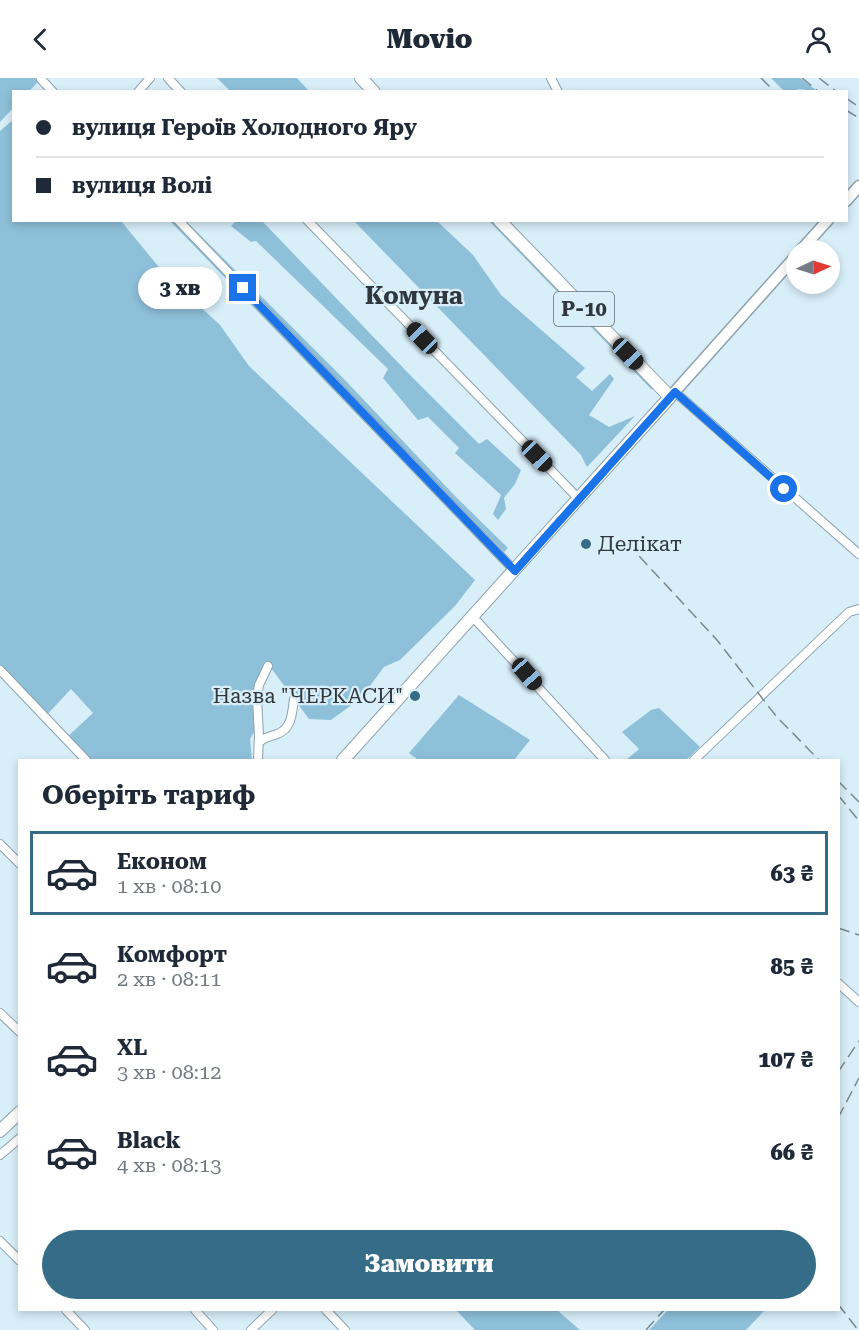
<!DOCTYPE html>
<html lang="uk">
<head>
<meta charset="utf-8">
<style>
	:root { --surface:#fff; --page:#f2f2f3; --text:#1f2937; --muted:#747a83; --line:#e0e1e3; --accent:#356c87 }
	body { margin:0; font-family:"Roboto Serif",serif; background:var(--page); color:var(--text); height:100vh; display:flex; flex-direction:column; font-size:22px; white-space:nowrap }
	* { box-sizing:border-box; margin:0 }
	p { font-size:20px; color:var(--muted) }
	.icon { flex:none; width:33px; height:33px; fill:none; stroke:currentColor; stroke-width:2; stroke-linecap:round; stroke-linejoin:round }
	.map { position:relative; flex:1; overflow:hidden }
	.details { position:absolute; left:18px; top:681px; width:822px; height:552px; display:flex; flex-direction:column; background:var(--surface); border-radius:0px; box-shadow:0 3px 9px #0003 }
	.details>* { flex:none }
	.banner { position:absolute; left:12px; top:12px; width:836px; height:132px; border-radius:0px; box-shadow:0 3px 9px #0003; display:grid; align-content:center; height:132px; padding:0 24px; background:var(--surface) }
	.needle { width:39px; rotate:86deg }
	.controls { position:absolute; left:786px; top:162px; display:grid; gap:12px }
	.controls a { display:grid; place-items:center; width:54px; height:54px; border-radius:50%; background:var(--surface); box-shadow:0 3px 9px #0003; font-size:30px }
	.end { position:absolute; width:27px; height:27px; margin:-14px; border:8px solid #1a73e8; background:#fff; box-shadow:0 0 0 3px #fff }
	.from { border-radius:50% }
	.bubble { position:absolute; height:42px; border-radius:21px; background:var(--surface); box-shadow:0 3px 9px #0003; font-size:20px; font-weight:800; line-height:42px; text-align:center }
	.car { position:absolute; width:18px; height:36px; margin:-18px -9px; border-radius:8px; box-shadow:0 0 4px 2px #0007; background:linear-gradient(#222 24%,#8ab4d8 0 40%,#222 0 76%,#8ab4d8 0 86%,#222 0) }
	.banner b { display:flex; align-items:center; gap:21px; height:57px; font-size:22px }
	.banner b+b { border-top:2px solid var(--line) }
	.banner i { width:15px; height:15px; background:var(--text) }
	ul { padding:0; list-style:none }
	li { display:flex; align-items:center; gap:18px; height:84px; margin:0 12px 9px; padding:0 12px; border:3px solid transparent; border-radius:0px }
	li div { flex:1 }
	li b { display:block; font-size:22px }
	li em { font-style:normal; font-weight:800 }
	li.active { border-color:var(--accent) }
	li>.icon { width:54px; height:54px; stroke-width:1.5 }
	h2 { padding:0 24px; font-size:27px; line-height:72px }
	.button { display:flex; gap:12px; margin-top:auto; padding:12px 24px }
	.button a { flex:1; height:69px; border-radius:36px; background:var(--accent); color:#fff; font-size:24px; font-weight:800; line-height:69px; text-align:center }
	header { display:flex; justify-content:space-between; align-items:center; height:78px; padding:0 24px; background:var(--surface); font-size:27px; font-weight:800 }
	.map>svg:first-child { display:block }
	.green { fill:#8fc0da }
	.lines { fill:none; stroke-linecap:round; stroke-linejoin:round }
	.minor-casing { stroke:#8ea2ad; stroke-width:10 }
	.secondary-casing { stroke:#8ea2ad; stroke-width:13 }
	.primary-casing { stroke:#8ea2ad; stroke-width:14 }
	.minor { stroke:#fff; stroke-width:8 }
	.secondary { stroke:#fff; stroke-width:10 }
	.primary { stroke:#fff; stroke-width:12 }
	.rail { stroke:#7a8890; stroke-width:1.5; stroke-dasharray:12 6; stroke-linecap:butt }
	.route { stroke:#1a73e8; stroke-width:8 }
	.poi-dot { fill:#356c87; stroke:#d8eef9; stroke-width:2 }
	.labels { text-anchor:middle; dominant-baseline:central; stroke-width:4.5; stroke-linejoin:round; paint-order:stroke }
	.shield { fill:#d8eef9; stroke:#626f75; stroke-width:1.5 }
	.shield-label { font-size:20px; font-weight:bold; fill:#30383d }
	.poi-label { font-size:21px; fill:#30383d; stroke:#d8eef9; text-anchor:start }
	.quarter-label { font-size:24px; font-weight:bold; fill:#30383d; stroke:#d8eef9 }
</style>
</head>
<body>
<header><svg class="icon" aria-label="back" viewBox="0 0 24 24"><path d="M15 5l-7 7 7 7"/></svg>Movio<svg class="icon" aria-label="person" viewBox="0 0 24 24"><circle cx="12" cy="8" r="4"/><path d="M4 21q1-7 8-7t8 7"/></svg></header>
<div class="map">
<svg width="859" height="1252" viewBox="0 0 859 1252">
	<rect width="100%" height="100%" fill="#d8eef9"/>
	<g class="green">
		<polygon points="0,0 37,0 39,3 29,13 14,14 13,30 0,44"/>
		<polygon points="217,0 297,0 309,13 230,13"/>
		<polygon points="771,0 800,0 817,13 798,11 796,13 784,13"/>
		<polygon points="13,42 14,142 121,143 163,194 220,247 249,288 475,502 455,528 400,582 384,589 361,620 331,642 309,641 268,586 256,609 256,651 250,661 252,682 86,682 65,661 93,635 71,611 44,640 0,592 0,53"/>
		<polygon points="170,143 175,143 499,478 496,480"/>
		<polygon points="182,143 186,143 343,300 456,419 508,470 504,474"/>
		<polygon points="236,143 262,143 411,298 479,366 487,361 521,392 515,406 504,420 506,431 498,442 493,436 501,417 455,375 459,370 428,339 418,342 383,300 388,291 256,163 251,164 231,148"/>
		<polygon points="354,143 437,143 473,177 501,217 585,290 576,299 592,313 610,296 614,301 589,337 609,349 635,338 587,389 581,377"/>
		<polygon points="489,143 494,143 653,308 652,312"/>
		<polygon points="459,617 530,662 514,682 418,682 409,675"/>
		<polygon points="659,630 700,669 686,682 626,682 639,671 622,654 651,632"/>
		<polygon points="456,1232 557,1232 580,1252 475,1252"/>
		<polygon points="668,1232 765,1232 746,1252 649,1252"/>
	</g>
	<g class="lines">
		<defs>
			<g id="minor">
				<polyline points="168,0 181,14"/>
				<polyline points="551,0 558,14"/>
				<polyline points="41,1 53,14"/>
				<polyline points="138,14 150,0"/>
				<polyline points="178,142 515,493"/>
				<polyline points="307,142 579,421"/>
				<polyline points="675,314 859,476"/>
				<polyline points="473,539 605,682"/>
				<polyline points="0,592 86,682"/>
				<path d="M 259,664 C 265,659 269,659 277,656 C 292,651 292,635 294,621"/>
				<polyline points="258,682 259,658 257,620 259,607 268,588"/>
				<polyline points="694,682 849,534 859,531"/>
				<polyline points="0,766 20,786"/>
				<polyline points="838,905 859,924"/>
				<polyline points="0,935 20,954"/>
				<polyline points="0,1077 20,1060"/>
				<polyline points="0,1163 20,1183"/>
				<polyline points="66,1232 85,1252"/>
				<polyline points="195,1232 213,1252"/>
				<polyline points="326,1232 345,1252"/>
				<polyline points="251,1252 272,1232"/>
			</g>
			<g id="secondary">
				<polyline points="846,123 859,108"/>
				<polyline points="801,172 828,142"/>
				<polyline points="670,319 796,178"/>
			</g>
			<g id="primary">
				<polyline points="361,0 374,14"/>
				<polyline points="343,682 670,319 499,142"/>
				<polyline points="0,1053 20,1034"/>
			</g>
		</defs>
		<use href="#minor" class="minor-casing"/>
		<use href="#secondary" class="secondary-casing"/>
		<use href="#primary" class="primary-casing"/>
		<use href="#minor" class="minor"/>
		<use href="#secondary" class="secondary"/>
		<use href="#primary" class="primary"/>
		<g class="rail">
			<polyline points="761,0 775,14"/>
			<polyline points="802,0 819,14"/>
			<polyline points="819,0 837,14"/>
			<polyline points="846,20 859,29"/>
			<polyline points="846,32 859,40"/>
			<polyline points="627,465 717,562 776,638 819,682"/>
			<polyline points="838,703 859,724"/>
			<polyline points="838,717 859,743"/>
			<polyline points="838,850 859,857"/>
			<polyline points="838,994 859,963"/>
			<polyline points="838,1040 859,1000"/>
			<polyline points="838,1226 858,1252"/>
			<polyline points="646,1252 664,1232"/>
		</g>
	</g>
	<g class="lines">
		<polyline class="route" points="243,210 515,493 675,314 784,411"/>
	</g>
	<g class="poi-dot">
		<circle cx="586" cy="466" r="6"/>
		<circle cx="415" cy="618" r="6"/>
	</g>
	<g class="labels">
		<rect class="shield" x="554" y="214" width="60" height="34" rx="4.5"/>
		<g class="shield-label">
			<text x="584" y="231">Р-10</text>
		</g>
		<g class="poi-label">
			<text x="598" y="466">Делікат</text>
			<text x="403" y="618" text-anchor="end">Назва "ЧЕРКАСИ"</text>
		</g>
		<g class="quarter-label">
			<text x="414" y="218">Комуна</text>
		</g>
	</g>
</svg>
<div class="controls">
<a><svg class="needle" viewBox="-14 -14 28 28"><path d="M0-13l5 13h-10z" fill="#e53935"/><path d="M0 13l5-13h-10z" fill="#747a83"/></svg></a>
</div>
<i class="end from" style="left:784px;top:411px"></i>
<i class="end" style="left:243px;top:210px"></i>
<div class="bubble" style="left:138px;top:189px;width:84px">3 хв</div>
<i class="car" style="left:422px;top:260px;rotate:316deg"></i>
<i class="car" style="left:628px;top:276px;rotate:136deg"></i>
<i class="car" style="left:537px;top:378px;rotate:136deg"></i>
<i class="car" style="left:527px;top:596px;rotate:139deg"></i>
<div class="banner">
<b><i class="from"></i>вулиця Героїв Холодного Яру</b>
<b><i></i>вулиця Волі</b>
</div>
<section class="details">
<h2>Оберіть тариф</h2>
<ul>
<li class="active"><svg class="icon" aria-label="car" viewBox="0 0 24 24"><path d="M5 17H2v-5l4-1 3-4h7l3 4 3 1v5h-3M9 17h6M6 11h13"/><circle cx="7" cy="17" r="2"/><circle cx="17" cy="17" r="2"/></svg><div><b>Економ</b><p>1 хв · 08:10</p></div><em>63 ₴</em></li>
<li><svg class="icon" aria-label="car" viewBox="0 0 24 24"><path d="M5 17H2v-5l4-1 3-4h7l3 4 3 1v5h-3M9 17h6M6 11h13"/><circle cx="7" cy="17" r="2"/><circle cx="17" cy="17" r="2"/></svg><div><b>Комфорт</b><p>2 хв · 08:11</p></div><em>85 ₴</em></li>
<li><svg class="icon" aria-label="car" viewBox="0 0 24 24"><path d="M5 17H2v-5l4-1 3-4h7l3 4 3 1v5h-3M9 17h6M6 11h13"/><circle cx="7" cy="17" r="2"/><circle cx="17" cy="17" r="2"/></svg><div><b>XL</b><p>3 хв · 08:12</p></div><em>107 ₴</em></li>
<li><svg class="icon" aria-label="car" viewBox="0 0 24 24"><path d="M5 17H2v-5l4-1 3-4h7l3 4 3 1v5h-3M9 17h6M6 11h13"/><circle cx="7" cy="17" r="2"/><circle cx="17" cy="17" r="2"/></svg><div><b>Black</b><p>4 хв · 08:13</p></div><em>66 ₴</em></li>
</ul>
<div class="button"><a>Замовити</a></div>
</section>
</div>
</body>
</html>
